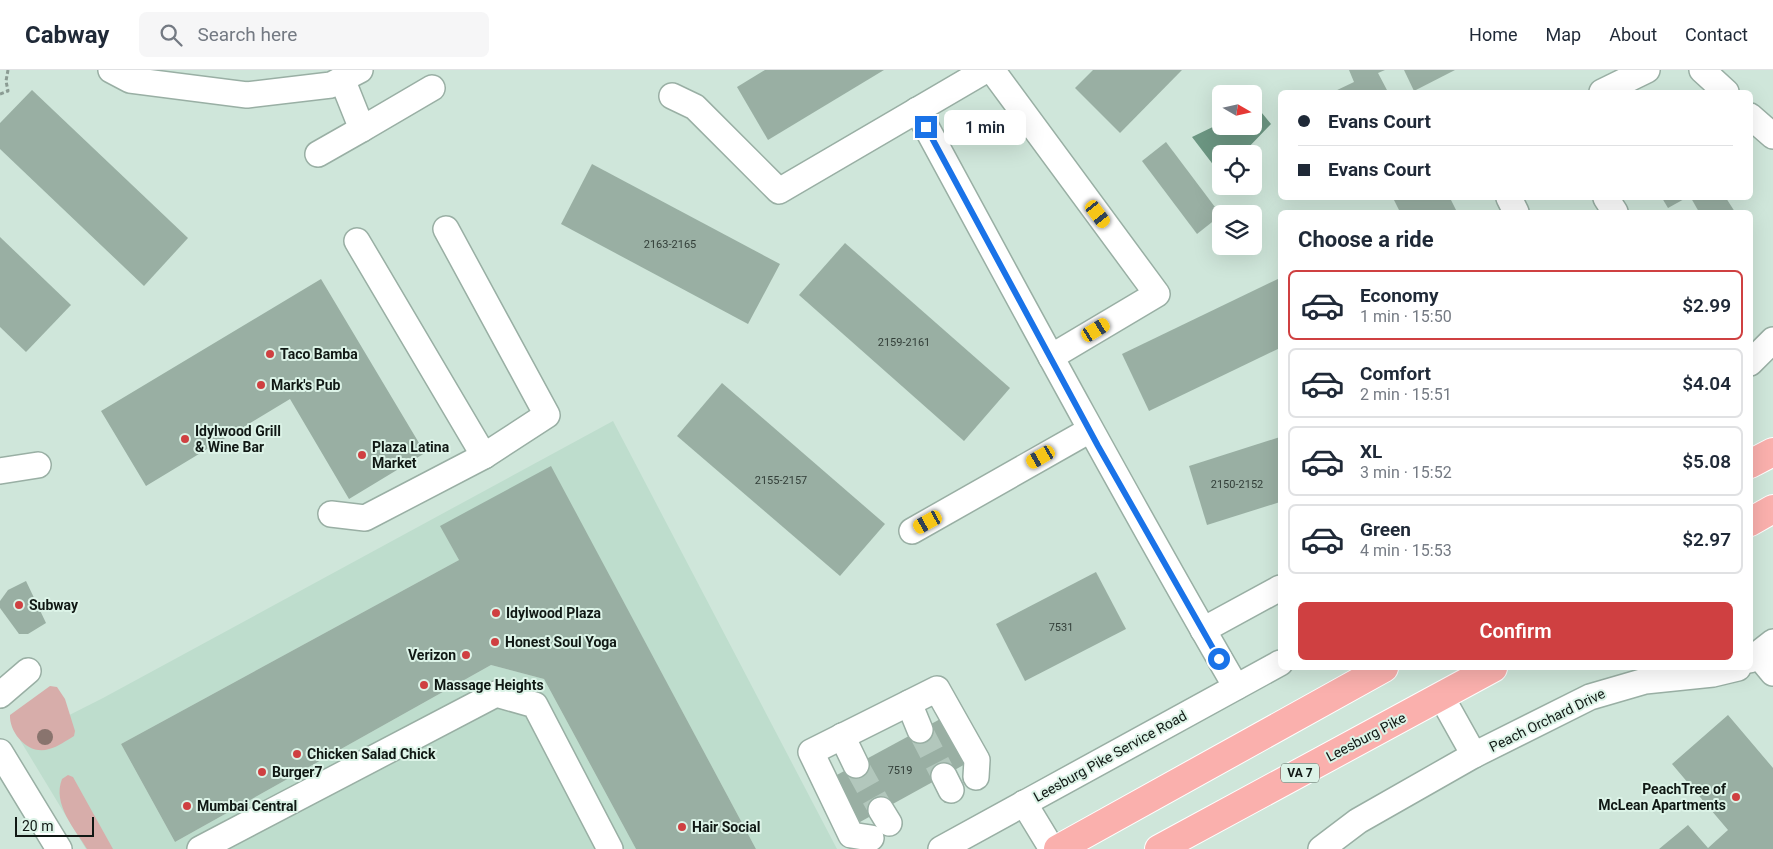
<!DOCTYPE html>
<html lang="en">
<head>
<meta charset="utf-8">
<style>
	:root { --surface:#fff; --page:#f6f6f7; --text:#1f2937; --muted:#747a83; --line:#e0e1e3; --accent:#cf4041 }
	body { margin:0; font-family:Roboto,sans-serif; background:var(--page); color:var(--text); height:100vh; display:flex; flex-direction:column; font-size:19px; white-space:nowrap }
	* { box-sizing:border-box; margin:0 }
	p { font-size:16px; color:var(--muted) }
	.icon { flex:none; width:28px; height:28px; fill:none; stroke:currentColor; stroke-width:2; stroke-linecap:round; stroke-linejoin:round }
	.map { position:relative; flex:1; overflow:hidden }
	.details { position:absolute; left:1278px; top:140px; width:475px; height:460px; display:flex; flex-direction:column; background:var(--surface); border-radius:8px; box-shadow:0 5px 20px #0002 }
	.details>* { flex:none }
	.guide { position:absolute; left:1278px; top:20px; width:475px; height:110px; border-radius:8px; box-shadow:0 5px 20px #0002; display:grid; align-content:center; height:110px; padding:0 20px; background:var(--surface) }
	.needle { width:32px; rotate:99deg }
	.tools { position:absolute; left:1212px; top:15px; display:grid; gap:10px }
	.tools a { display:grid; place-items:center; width:50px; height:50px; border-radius:8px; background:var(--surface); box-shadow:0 5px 20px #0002; font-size:25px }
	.scale { position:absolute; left:15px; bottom:12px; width:79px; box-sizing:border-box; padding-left:5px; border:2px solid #101814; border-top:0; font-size:14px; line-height:18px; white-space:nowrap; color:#101814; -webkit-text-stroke:4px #dcf3e7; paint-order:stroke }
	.end { position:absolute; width:22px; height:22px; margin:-11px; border:6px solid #1a73e8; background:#fff; box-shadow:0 0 0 2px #fff }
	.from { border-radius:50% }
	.bubble { position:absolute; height:35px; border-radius:8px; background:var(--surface); box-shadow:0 5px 20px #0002; font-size:16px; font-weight:600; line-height:35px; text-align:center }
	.car { position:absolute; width:15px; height:30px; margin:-15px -8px; border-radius:6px; box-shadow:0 0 4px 1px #0007; background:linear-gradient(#f5c518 24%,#345 0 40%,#f5c518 0 76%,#345 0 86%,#f5c518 0) }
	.guide b { display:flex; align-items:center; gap:18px; height:48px; font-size:19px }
	.guide b+b { border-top:1px solid var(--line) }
	.guide i { width:12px; height:12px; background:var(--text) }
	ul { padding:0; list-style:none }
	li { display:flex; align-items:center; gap:15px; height:70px; margin:0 10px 8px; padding:0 10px; border:2px solid var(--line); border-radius:8px }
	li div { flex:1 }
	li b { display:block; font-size:19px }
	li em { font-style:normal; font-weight:600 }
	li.active { border-color:var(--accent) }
	li>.icon { width:45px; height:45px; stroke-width:1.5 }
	h2 { padding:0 20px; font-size:22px; line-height:60px }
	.cta { display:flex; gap:10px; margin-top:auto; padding:10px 20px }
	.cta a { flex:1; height:58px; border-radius:8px; background:var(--accent); color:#fff; font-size:20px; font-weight:600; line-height:58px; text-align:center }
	header { display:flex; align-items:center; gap:30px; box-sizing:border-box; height:70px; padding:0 25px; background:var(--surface); border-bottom:1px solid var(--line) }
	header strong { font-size:24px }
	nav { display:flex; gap:28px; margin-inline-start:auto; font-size:18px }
	.search { width:350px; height:45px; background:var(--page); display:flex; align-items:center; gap:12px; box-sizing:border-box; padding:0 18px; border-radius:8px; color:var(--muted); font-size:19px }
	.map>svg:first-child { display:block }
	.built { fill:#beddcd }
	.green { fill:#d7adaa }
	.water { fill:#6c9682 }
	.building { fill:#99afa3 }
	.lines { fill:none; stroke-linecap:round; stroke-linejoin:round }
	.minor-tunnel { stroke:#b2c7bc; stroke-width:25; stroke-dasharray:25 12; stroke-linecap:butt }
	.minor-casing { stroke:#99afa4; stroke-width:28 }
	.major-casing { stroke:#fff; stroke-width:30 }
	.path { stroke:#8b9c93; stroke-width:3; stroke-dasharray:4 2.5; stroke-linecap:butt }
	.minor { stroke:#fff; stroke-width:25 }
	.major { stroke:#fab0ad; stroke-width:28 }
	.tree { fill:#89746e }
	.route { stroke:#1a73e8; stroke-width:6 }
	.poi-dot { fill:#cf4041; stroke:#dcf3e7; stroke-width:2 }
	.labels { text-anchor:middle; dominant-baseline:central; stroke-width:4; stroke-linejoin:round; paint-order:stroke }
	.number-label { font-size:11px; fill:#323e38 }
	.shield { fill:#dcf3e7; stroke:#4d5a53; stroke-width:1 }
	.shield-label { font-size:12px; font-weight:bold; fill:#101814 }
	.poi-label { font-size:14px; font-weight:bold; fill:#101814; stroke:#dcf3e7; text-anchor:start }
	.street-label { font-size:14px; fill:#101814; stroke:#dcf3e7 }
</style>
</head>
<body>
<header>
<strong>Cabway</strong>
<div class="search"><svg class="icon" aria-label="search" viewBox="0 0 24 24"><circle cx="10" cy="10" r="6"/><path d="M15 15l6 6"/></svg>Search here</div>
<nav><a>Home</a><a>Map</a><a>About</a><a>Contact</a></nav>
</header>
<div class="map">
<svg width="1773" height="779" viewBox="0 0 1773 779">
	<rect width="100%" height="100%" fill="#cfe6da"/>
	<polygon class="built" points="613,351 837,779 756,779 551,397 441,457 459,490 121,674 175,772 491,595 544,609 636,779 86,779 20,670 103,628"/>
	<g class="green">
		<path d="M 50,616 L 57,617 L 65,629 L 75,661 L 74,666 C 67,670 58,677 49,679 C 29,686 9,663 10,645 Z"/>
		<path d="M 68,705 L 73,707 L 113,779 L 87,779 C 75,759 52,734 62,709 Z"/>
	</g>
	<polygon class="water" points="1257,37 1271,54 1242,84 1221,84 1221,105 1192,67 1221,53 1221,56 1254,56 1254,38"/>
	<g class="building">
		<polygon points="765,0 884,0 768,70 737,17"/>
		<polygon points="1093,0 1182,0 1120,63 1075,18"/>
		<polygon points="1349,0 1385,0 1378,3 1388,22 1333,22 1354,12"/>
		<polygon points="1404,0 1455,0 1414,21"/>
		<polygon points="32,20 188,168 144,216 0,79 0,53"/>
		<polygon points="1166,72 1221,145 1197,164 1142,91"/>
		<polygon points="592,94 780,194 748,254 561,154"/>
		<polygon points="1393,128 1450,128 1457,142 1400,142"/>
		<polygon points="1662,128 1686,128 1668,138"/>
		<polygon points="1691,128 1726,128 1735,142 1699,142"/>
		<polygon points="0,167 71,235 26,282 0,257"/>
		<polygon points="845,173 1010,318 964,371 799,225"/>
		<polygon points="1280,208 1280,278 1149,341 1122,284"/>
		<polygon points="321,209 425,383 349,429 290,329 146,416 101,341"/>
		<polygon points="722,313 885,454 840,506 677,366"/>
		<polygon points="1280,367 1280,432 1207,455 1189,396"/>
		<polygon points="551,396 756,779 636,779 544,609 491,595 175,772 121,674 459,490 440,456"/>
		<polygon points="1096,502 1126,559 1025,611 996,554"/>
		<polygon points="26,511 46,553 28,564 19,564 0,538 0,531 8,520"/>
		<polygon points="1728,645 1773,698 1773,779 1659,779 1688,755 1708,778 1728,760 1672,694"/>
		<polygon points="944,647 969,692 860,752 835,706"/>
	</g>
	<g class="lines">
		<g class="minor-tunnel">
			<polyline points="920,660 944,706"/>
			<polyline points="856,695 881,740"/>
		</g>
		<defs>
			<g id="minor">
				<polyline points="111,0 130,10 247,25 331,15 360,0"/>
				<polyline points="992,0 1157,224 1051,287"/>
				<polyline points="1702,0 1726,22"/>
				<polyline points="342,9 362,59 432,18"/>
				<polyline points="1602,22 1647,0"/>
				<polyline points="672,26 695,37 779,121 986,0"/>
				<path d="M 917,40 C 1022,234 1126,427 1236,617"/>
				<polyline points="1750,46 1773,66"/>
				<polyline points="318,84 362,59"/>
				<polyline points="1509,128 1516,142"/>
				<polyline points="1606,128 1615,142"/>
				<polyline points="357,171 484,386 547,345 446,159"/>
				<polyline points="1750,293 1773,270"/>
				<polyline points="0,401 38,395"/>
				<polyline points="331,444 365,448 484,386"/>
				<polyline points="912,461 1090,360"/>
				<polyline points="1203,560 1280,518"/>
				<polyline points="1758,585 1773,603"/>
				<polyline points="1750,590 1773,572"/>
				<polyline points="0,625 28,601"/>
				<polyline points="1441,626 1474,685"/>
				<polyline points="909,633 920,660"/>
				<polyline points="842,666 856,695"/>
				<polyline points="0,682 59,779"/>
				<polyline points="944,706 951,720"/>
				<polyline points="1024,733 1052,779"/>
				<polyline points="881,740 889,753"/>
				<polyline points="871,768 851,765 811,682 937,619 977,690 976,707"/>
				<polyline points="200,779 496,624 535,635 610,779"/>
				<polyline points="941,779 1280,593"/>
				<polyline points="1321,779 1358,751 1474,685 1590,627 1645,611 1713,604 1738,598"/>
			</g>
			<g id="major">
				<polyline points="1750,394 1773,382"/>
				<polyline points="1750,452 1773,439"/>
				<polyline points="1058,779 1384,598"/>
				<polyline points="1159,779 1493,598"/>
			</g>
		</defs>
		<use href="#minor" class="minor-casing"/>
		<use href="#major" class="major-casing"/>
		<polyline class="path" points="0,24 8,21 6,11 8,0"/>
		<use href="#minor" class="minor"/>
		<use href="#major" class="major"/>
	</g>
	<circle class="tree" cx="45" cy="667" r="8"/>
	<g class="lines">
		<polyline class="route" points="926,57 1098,376 1219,589"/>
	</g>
	<g class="poi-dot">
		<circle cx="270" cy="284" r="5"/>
		<circle cx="261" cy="315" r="5"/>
		<circle cx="185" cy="369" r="5"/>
		<circle cx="362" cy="385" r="5"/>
		<circle cx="19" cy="535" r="5"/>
		<circle cx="496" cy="543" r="5"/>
		<circle cx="495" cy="572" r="5"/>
		<circle cx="466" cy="585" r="5"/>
		<circle cx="424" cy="615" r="5"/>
		<circle cx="297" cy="684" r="5"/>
		<circle cx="262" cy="702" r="5"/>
		<circle cx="1736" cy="727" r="5"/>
		<circle cx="187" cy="736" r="5"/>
		<circle cx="682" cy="757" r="5"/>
	</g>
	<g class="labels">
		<g class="number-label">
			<text x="670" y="174">2163-2165</text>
			<text x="904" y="272">2159-2161</text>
			<text x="781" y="410">2155-2157</text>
			<text x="1237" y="414">2150-2152</text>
			<text x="1061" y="557">7531</text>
			<text x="900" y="700">7519</text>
		</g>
		<rect class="shield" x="1281" y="693.5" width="38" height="19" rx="4"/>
		<g class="shield-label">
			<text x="1300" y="703">VA 7</text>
		</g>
		<g class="poi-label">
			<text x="280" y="284">Taco Bamba</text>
			<text x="271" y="315">Mark's Pub</text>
			<text x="195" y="361">Idylwood Grill<tspan x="195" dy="16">&amp; Wine Bar</tspan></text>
			<text x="372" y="377">Plaza Latina<tspan x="372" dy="16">Market</tspan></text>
			<text x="29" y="535">Subway</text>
			<text x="506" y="543">Idylwood Plaza</text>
			<text x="505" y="572">Honest Soul Yoga</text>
			<text x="456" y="585" text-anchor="end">Verizon</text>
			<text x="434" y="615">Massage Heights</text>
			<text x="307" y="684">Chicken Salad Chick</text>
			<text x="272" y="702">Burger7</text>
			<text x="1726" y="719" text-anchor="end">PeachTree of<tspan x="1726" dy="16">McLean Apartments</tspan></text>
			<text x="197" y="736">Mumbai Central</text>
			<text x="692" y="757">Hair Social</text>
		</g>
		<g class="street-label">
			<text transform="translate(1547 650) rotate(-26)">Peach Orchard Drive</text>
			<text transform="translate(1366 667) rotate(-28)">Leesburg Pike</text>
			<text transform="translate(1110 686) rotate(-29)">Leesburg Pike Service Road</text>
		</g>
	</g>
</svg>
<div class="tools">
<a><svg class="needle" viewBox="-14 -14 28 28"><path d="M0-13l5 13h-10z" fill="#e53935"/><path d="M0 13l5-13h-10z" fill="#747a83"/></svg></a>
<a><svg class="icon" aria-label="locate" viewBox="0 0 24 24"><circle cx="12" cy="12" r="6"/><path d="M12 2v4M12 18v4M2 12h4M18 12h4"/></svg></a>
<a><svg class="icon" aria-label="layers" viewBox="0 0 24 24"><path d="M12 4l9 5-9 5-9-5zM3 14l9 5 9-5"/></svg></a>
</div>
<div class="scale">20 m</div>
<i class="end from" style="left:1219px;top:589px"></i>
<i class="end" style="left:926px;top:57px"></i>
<div class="bubble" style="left:944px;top:40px;width:82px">1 min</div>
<i class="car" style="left:1098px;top:144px;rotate:143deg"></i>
<i class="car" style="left:1096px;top:260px;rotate:59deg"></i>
<i class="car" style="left:1041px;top:387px;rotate:240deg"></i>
<i class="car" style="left:928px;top:452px;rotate:241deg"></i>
<div class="guide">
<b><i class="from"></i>Evans Court</b>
<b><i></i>Evans Court</b>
</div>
<section class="details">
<h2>Choose a ride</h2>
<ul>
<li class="active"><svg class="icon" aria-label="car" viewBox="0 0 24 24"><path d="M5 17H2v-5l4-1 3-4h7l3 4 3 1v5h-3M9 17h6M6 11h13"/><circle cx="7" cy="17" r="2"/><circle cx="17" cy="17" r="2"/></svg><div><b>Economy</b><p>1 min · 15:50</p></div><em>$2.99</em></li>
<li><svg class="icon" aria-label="car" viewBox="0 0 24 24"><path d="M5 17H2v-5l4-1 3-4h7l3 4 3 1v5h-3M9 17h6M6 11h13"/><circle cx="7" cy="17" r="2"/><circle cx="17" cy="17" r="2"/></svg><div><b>Comfort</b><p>2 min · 15:51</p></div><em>$4.04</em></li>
<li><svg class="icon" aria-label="car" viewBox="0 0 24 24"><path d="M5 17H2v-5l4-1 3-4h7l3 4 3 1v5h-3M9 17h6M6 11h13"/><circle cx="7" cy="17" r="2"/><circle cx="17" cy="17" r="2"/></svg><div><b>XL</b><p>3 min · 15:52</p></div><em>$5.08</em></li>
<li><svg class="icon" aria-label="car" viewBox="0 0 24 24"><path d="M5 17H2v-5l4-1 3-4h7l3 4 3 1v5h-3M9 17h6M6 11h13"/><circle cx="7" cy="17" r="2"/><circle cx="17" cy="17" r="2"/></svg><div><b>Green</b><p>4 min · 15:53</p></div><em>$2.97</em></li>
</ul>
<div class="cta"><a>Confirm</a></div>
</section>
</div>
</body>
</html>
